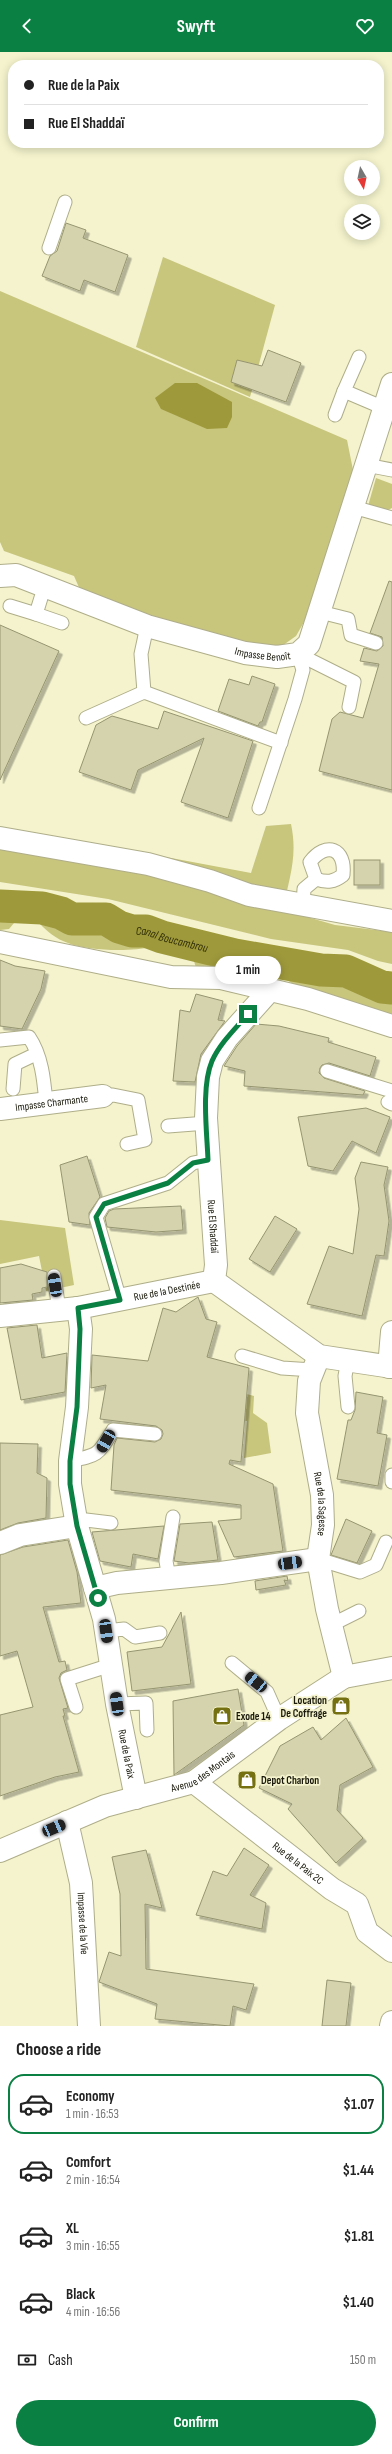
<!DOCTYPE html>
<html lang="en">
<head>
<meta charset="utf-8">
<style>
	:root { --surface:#fff; --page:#f2f2f2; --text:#222; --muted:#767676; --line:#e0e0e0; --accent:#0b8043 }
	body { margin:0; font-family:"Sofia Sans Condensed",sans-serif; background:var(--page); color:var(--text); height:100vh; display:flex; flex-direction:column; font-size:15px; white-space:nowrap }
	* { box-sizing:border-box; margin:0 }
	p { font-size:13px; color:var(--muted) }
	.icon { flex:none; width:22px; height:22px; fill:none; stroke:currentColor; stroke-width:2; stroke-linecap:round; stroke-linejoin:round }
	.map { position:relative; height:1974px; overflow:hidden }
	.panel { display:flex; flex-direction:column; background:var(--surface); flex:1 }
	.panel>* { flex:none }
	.banner { position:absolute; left:8px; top:8px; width:376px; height:88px; border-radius:16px; box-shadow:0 2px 10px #0003; display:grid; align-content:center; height:88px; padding:0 16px; background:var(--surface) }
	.needle { width:26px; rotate:171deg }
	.buttons { position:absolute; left:344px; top:108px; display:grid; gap:8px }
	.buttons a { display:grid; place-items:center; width:36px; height:36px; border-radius:50%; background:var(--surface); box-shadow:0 2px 10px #0003; font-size:20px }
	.end { position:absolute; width:18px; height:18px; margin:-9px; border:5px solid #0b8043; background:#fff; box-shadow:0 0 0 2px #fff }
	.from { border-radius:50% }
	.bubble { position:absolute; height:28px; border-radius:14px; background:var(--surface); box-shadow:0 2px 10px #0003; font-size:13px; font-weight:700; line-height:28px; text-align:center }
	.car { position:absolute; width:12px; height:24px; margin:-12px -6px; border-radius:5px; box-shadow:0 0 3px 1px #0007; background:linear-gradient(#222 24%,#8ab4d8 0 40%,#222 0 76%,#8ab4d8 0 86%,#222 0) }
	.banner b { display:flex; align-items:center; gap:14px; height:38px; font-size:15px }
	.banner b+b { border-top:1px solid var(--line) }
	.banner i { width:10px; height:10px; background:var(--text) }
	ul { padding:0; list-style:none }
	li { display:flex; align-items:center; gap:12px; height:60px; margin:0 8px 6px; padding:0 8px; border:2px solid transparent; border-radius:16px }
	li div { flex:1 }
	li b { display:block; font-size:15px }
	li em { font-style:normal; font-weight:700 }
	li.selected { border-color:var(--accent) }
	li>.icon { width:36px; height:36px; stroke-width:1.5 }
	h2 { padding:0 16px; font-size:18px; line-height:48px }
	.pay { display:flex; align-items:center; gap:10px; height:44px; padding:0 16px; font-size:15px }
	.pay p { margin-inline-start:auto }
	.primary-button { display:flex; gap:8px; margin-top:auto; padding:8px 16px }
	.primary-button a { flex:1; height:46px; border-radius:24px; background:var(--accent); color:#fff; font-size:16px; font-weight:700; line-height:46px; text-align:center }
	header { display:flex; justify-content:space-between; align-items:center; height:52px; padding:0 16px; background:var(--accent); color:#fff; font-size:18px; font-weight:700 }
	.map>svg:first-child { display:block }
	.green { fill:#c8c57d }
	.water { fill:#9e993b }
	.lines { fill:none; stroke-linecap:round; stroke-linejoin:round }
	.canal { stroke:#9e993b; stroke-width:33 }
	.building { fill:#d4d3ae; stroke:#969571; filter:url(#shadow) }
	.service-casing { stroke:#afae8a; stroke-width:15 }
	.minor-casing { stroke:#afae8a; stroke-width:24 }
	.service { stroke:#fff; stroke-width:13 }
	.minor { stroke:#fff; stroke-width:22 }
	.route { stroke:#0b8043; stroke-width:5 }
	.labels { text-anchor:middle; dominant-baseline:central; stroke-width:3.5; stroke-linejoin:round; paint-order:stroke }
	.street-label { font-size:11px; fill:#19180b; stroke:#f4f3cd }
	.poi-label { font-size:11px; font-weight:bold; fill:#19180b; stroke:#f4f3cd; text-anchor:start }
	.water-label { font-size:12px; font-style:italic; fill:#333108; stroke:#f4f3cd }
</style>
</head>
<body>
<header><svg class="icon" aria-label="back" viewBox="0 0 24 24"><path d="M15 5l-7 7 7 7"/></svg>Swyft<svg class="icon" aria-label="heart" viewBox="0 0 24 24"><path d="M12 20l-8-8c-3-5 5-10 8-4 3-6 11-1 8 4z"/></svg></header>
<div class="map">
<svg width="392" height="1974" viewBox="0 0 392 1974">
	<defs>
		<filter id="shadow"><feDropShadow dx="3.5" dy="3.5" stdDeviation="0" flood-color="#0004"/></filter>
	</defs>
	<rect width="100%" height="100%" fill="#f4f3cd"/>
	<g class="green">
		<polygon points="163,205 275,253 250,345 136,295"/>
		<polygon points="0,239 347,388 353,418 312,556 296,584 279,596 252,597 81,540 74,524 4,499 0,490"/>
		<polygon points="376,426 392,432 392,456 386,459 368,454"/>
		<path d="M 291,772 C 298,805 289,826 283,858 L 335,873 L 392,880 L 392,912 L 378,909 L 348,898 L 271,887 L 108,847 L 0,830 L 0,791 L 24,781 L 43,782 L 251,821 L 266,774 Z"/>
		<polygon points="0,851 6,852 19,865 9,877 0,878"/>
		<path d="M 41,863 C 66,868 141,868 155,888 L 151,895 C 131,900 87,899 68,891 C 56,887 48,880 40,872 Z"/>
		<path d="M 234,898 L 250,899 L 255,911 L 242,919 L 205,919 L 196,916 L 194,909 C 203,897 220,899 234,898 Z"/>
		<polygon points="296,906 339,922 363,923 392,930 392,962 299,936 287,928 287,911"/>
		<polygon points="0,1168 65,1176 74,1233 46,1239 39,1204 0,1212"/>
		<polygon points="221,1335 254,1344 253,1361 267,1371 271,1401 244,1406 247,1369 213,1366"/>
	</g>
	<polygon class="water" points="175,331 197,331 232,350 232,365 227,376 207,377 161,357 155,346"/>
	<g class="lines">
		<path class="canal" id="s1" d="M 0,854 L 42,856 L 61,861 L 72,867 L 106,867 L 119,875 L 132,879 L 146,879 L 162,885 L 235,903 L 321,918 L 346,919 L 382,935 L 392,936"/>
	</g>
	<g class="building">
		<polygon points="66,171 86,178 83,186 128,203 115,240 84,228 80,239 42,224 50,204 57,199"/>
		<polygon points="268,298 301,311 286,350 231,330 237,308 262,314"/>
		<polygon points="389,529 392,530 392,738 319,719 332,667 340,660 363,666 379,612 360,609 364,596 377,599 383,594 382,585 370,581"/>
		<polygon points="0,573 59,599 0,728"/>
		<polygon points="252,624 275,632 262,670 260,670 258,674 218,659 229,627 249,633"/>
		<polygon points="164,659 253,689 228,766 181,750 204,686 138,718 131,738 79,720 96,673 112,664 158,677"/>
		<rect x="354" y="808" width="26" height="25"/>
		<polygon points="0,908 15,914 45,919 41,937 22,977 0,974"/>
		<polygon points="196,942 223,949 218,968 225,969 201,1002 195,1030 173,1029 180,958 190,960"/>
		<polygon points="256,972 279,974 329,986 328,990 376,1005 370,1024 329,1011 322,1013 320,1016 319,1021 324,1026 365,1039 363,1043 244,1034 245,1019 224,1014 237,994"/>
		<polygon points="366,1056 390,1065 376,1101 352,1089 333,1119 308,1114 298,1065"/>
		<polygon points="87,1104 100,1145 89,1161 90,1173 69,1170 60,1113"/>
		<polygon points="361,1110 388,1115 384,1133 389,1169 384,1204 376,1203 362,1264 307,1252 329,1194 353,1202 359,1157 355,1126"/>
		<polygon points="181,1154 183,1178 156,1180 107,1175 105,1166 109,1159 114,1157"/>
		<polygon points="275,1164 297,1177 270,1220 249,1207"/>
		<polygon points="21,1212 47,1220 47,1235 42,1236 42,1240 32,1242 33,1248 0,1251 0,1216"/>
		<polygon points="198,1245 206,1267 217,1270 207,1305 249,1316 241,1410 230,1408 229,1412 273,1432 283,1499 234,1505 218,1469 241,1467 241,1453 111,1438 114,1393 117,1386 155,1390 161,1387 163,1382 162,1378 156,1374 100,1367 106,1333 91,1336 92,1303 148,1309 163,1256 176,1260"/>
		<polygon points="37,1273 42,1306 67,1301 65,1340 21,1348 7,1276"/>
		<polygon points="356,1340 383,1345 377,1381 387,1383 378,1434 337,1427 348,1368 351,1368 355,1358"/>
		<polygon points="0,1391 38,1392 37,1421 47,1426 46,1466 18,1471 0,1478"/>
		<polygon points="346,1467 372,1479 357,1511 331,1503"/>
		<polygon points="212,1470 218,1508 189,1511 174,1509 180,1472"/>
		<polygon points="164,1474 158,1507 133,1502 131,1515 100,1509 92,1480"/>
		<polygon points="68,1488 77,1520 81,1551 43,1555 59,1610 65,1609 67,1618 61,1621 59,1626 68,1656 63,1657 65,1664 63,1664 79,1720 55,1725 0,1744 0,1663 33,1655 17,1599 0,1604 0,1503 23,1495"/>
		<polygon points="287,1524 288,1529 284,1528 286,1533 256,1538 255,1529"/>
		<polygon points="181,1560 191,1632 132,1639 127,1600 162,1595"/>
		<polygon points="238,1637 244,1673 174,1723 173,1649"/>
		<polygon points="346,1666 373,1715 340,1733 337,1758 363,1786 336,1811 288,1757 292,1752 259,1736 280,1694 313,1675 321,1688"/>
		<polygon points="244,1796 269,1813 250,1843 266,1851 262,1877 196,1863 213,1819 227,1824"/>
		<polygon points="146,1798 162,1856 145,1852 146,1917 254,1932 246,1958 233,1954 230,1974 155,1967 157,1952 99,1930 109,1900 121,1904 120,1842 112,1805"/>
		<polygon points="327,1928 351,1931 346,1974 322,1974"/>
	</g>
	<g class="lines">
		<defs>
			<g id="service">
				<polyline points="49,196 65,150"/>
				<polyline points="359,305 344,339 384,356"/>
				<polyline points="335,363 344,339"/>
				<polyline points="366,413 392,418"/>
				<polyline points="353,455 392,466"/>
				<polyline points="44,536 36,562 62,571"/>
				<polyline points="10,554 36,562"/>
				<polyline points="320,560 348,567 351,583 376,591"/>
				<polyline points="144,640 141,602 147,574"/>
				<polyline points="86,666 144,640 281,691"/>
				<polyline points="259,756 295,647 303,618 298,602 354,630 349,655"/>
				<path d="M 303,854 L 304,837 L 316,827 C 327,831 334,830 343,823 C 346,796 326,789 310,810 L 316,827"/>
				<path d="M 0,988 L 29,985 C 42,1004 44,1029 46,1051"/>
				<polyline points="327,1019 392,1039"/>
				<polyline points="13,1037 15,1012 36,1002"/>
				<polyline points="103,1044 113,1043 138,1048 145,1088 127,1092"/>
				<polyline points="388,1050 392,1052"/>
				<polyline points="168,1074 207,1071"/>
				<polyline points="54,1224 59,1258"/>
				<polyline points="120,1248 96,1165 104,1152 168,1131 193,1111 208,1108"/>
				<polyline points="242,1304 282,1316 313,1318"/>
				<polyline points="348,1355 345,1324 348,1308"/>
				<path d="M 70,1409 C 99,1403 98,1403 113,1378 L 155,1382"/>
				<polyline points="392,1423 392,1430"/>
				<polyline points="77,1474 86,1468 111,1471"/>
				<polyline points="318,1507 360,1520 376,1513 386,1490"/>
				<polyline points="169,1526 166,1509 173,1465"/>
				<polyline points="331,1573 359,1559"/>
				<polyline points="106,1579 124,1577 135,1585 160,1581"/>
				<polyline points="232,1611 267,1640 279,1667"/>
				<polyline points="117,1652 146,1651 147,1678"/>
				<polyline points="76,1655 67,1627 111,1613"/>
			</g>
			<g id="minor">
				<path id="s2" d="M 0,524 L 16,523 L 147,574 L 245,601 L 277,605 L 298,602 L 309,592 L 392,332"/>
				<polyline points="0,786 148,812 210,829 249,843 392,869"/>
				<polyline points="0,890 171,925 221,926 308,947 392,974"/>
				<path id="s3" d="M 270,938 L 227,986 L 212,1009 L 208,1025 L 206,1066 L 216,1213 L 214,1229 L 319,1304 L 392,1315"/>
				<path id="s4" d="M 0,1057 L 103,1044"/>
				<path id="s5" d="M 78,1256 L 81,1277 L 77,1355 L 70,1409 L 70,1432 L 77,1474 L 104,1567 L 117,1652 L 136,1746"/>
				<path id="s6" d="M 0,1264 L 78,1256 L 214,1229"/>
				<path id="s7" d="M 319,1304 L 309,1329 L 307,1361 L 322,1443 L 323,1473 L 318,1507 L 327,1557 L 344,1625"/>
				<polyline points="389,1315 392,1280"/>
				<polyline points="0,1491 20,1483 77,1474"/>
				<polyline points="95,1536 117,1531 221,1521 318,1507"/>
				<path id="s8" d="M 194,1730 L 332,1837 L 357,1852 L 367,1880 L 392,1899"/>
				<path id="s9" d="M 67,1770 L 81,1831 L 89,1974"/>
				<path id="s10" d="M 0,1799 L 105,1754 L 194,1730 L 279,1667 L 344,1625 L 392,1616"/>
				<polyline points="391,1974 392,1970"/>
			</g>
		</defs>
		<use href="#service" class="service-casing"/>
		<use href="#minor" class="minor-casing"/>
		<use href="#service" class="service"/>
		<use href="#minor" class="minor"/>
	</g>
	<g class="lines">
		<path class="route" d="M 98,1546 L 77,1474 L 70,1432 L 70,1409 L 77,1355 L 80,1277 L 78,1256 L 120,1248 L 96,1165 L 104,1152 L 168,1131 L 193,1111 L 208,1108 C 207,1080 201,1035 212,1009 C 220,991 236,976 248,962"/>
	</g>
	<defs>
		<symbol id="shop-square" viewBox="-11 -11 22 22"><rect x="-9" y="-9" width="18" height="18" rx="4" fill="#757011" stroke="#f4f3cd"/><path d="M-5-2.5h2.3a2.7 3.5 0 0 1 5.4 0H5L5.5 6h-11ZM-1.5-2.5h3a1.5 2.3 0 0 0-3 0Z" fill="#fff"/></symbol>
	</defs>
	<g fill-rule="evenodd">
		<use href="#shop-square" x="330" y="1643" width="22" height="22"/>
		<use href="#shop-square" x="211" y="1653" width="22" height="22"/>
		<use href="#shop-square" x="236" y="1717" width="22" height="22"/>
	</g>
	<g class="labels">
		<g class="street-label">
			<text stroke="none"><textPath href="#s2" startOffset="276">Impasse Benoît</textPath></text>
			<text stroke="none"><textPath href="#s4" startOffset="52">Impasse Charmante</textPath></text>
			<text stroke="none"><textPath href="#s3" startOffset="258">Rue El Shaddaï</textPath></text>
			<text stroke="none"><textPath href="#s6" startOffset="169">Rue de la Destinée</textPath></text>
			<text stroke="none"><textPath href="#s7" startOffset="151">Rue de la Sagesse</textPath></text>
			<text stroke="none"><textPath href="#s5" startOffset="453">Rue de la Paix</textPath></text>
			<text stroke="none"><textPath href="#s10" startOffset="219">Avenue des Montais</textPath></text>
			<text stroke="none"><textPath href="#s8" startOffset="132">Rue de la Paix 2C</textPath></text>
			<text stroke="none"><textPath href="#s9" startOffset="103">Impasse de la Vie</textPath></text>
		</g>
		<g class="poi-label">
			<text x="327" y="1648" text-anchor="end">Location<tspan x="327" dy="13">De Coffrage</tspan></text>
			<text x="236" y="1664">Exode 14</text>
			<text x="261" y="1728">Depot Charbon</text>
		</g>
		<g class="water-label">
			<text stroke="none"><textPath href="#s1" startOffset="178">Canal Boucambrou</textPath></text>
		</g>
	</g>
</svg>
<div class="buttons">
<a><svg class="needle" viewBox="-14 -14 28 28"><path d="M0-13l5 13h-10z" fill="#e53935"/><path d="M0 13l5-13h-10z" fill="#767676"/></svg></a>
<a><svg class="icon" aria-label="layers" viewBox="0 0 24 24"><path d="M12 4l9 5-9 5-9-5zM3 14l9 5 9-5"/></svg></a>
</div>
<i class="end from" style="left:98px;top:1546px"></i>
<i class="end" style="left:248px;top:962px"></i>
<div class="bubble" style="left:215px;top:904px;width:66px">1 min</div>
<i class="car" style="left:55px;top:1233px;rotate:351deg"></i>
<i class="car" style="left:106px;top:1389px;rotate:210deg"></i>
<i class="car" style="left:290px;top:1511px;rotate:82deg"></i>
<i class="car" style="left:106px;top:1579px;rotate:172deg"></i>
<i class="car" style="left:256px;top:1630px;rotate:309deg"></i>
<i class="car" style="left:117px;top:1652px;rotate:352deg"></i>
<i class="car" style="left:54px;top:1776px;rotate:67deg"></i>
<div class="banner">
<b><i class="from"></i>Rue de la Paix</b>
<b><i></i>Rue El Shaddaï</b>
</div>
</div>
<section class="panel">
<h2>Choose a ride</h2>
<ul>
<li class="selected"><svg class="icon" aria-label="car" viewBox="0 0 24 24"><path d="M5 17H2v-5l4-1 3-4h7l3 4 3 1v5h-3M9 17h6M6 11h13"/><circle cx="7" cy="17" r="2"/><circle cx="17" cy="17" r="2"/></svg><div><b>Economy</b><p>1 min · 16:53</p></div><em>$1.07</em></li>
<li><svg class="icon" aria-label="car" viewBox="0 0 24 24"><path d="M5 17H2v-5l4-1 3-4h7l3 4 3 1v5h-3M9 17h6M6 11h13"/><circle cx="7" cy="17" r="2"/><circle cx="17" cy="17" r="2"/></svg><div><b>Comfort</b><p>2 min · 16:54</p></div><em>$1.44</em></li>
<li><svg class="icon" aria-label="car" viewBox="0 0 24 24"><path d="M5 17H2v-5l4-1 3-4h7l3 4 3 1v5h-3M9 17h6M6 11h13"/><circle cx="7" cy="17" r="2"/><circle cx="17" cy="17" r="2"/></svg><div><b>XL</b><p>3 min · 16:55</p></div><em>$1.81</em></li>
<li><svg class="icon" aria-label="car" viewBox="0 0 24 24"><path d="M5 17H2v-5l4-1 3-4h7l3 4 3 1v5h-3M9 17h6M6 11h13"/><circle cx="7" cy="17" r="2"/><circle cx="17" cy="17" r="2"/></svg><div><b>Black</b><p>4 min · 16:56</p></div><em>$1.40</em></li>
</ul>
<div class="pay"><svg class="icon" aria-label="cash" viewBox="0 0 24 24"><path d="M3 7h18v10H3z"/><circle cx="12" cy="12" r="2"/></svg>Cash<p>150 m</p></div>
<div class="primary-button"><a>Confirm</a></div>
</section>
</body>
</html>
